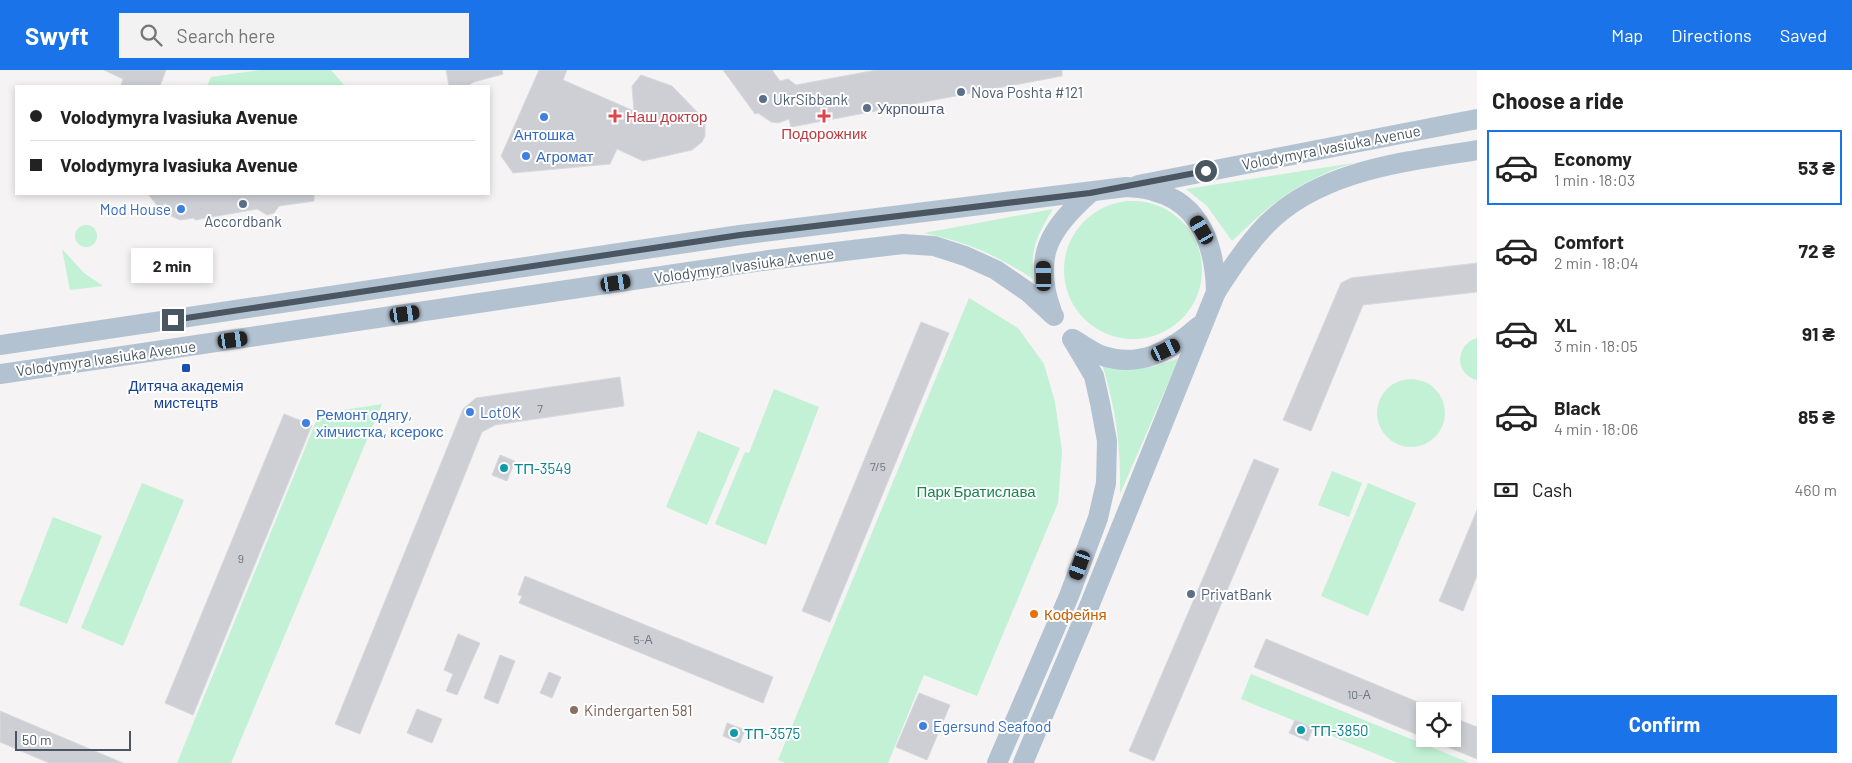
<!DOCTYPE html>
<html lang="en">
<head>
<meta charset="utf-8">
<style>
	:root { --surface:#fff; --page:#f2f2f2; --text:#222; --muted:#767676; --line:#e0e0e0; --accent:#1a73e8 }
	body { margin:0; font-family:Barlow,sans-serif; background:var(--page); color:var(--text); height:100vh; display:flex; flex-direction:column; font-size:19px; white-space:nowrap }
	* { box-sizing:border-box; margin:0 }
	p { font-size:16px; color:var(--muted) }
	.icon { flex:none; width:28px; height:28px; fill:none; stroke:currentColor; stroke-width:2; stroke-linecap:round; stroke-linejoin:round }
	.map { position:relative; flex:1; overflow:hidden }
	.side { display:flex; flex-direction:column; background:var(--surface); width:375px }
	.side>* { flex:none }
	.hud { position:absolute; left:15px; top:15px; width:475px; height:110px; border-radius:0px; box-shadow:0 2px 8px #0003; display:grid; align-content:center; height:110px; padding:0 15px; background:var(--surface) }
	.buttons { position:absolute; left:1416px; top:632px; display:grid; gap:10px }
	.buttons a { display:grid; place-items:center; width:45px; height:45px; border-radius:0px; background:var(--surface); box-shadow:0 2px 8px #0003; font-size:25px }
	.scale { position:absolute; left:15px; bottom:12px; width:116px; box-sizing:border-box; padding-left:5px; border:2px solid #4a5661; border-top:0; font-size:14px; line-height:18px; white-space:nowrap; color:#4a5661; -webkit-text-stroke:4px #fff; paint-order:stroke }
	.end { position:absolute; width:22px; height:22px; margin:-11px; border:6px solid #4a5661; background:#fff; box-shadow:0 0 0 2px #fff }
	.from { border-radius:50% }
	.bubble { position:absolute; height:35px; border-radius:0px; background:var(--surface); box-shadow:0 2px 8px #0003; font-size:16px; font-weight:700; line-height:35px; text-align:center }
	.car { position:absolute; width:15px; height:30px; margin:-15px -8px; border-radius:6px; box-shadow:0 0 4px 1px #0007; background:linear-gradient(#222 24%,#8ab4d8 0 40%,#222 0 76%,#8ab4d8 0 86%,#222 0) }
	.hud b { display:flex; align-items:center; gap:18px; height:48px; font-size:19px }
	.hud b+b { border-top:1px solid var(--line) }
	.hud i { width:12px; height:12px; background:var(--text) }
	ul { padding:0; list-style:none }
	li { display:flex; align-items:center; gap:15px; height:75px; margin:0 10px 8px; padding:0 5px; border:2px solid transparent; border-radius:0px }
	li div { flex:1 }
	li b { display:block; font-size:19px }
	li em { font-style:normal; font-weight:700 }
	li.active { border-color:var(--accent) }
	li>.icon { width:45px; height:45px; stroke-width:1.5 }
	h2 { padding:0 15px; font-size:22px; line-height:60px }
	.pay { display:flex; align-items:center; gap:12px; height:55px; padding:0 15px; font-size:19px }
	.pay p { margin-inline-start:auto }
	.action { display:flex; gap:10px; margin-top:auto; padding:10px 15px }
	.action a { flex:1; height:58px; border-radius:0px; background:var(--accent); color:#fff; font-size:20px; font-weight:700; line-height:58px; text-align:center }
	header { display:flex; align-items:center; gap:30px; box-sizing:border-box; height:70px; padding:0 25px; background:var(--accent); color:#fff }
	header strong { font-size:24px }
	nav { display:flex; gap:28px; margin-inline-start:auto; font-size:18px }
	.search { width:350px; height:45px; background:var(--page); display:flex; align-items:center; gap:12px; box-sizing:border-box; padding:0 18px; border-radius:0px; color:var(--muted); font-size:19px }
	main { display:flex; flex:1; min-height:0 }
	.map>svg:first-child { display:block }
	.green { fill:#c3f1d5 }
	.building { fill:#cdcfd5; stroke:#d7d9de }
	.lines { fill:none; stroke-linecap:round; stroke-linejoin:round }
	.major { stroke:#b3c2d1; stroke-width:20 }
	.route { stroke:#4a5661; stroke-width:6 }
	.service-dot { fill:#5c6f8a; stroke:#fff; stroke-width:2 }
	.health-dot { fill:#e0444e; stroke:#fff; stroke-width:2 }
	.shop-dot { fill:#3f7fe0; stroke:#fff; stroke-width:2 }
	.transit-dot { fill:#1a4fb4; stroke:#fff; stroke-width:2 }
	.culture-dot { fill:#0f9aa8; stroke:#fff; stroke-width:2 }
	.food-dot { fill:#e8710a; stroke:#fff; stroke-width:2 }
	.education-dot { fill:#8d6e63; stroke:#fff; stroke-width:2 }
	.labels { text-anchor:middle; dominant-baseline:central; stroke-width:4; stroke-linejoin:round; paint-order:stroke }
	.number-label { font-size:12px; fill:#6b747e }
	.service-label { font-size:15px; fill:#4e5e75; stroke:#fff; text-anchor:start }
	.health-label { font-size:15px; fill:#be3a42; stroke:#fff; text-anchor:start }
	.shop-label { font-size:15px; fill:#366cbe; stroke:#fff; text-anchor:start }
	.street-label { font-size:15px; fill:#4a5661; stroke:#fff }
	.transit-label { font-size:15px; fill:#164399; stroke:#fff }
	.culture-label { font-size:15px; fill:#0d838f; stroke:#fff; text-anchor:start }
	.park-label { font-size:15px; fill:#17864f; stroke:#fff }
	.food-label { font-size:15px; fill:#c56008; stroke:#fff; text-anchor:start }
	.education-label { font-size:15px; fill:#785e54; stroke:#fff; text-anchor:start }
</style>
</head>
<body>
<header>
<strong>Swyft</strong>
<div class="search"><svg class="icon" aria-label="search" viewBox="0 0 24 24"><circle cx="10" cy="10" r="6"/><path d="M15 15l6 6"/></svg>Search here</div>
<nav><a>Map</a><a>Directions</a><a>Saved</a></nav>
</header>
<main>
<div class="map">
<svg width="1477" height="693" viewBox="0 0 1477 693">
	<rect width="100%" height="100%" fill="#f5f3f3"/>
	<g class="green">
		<polygon points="259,0 331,0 345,16 207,16 211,7"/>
		<path d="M 1354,93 C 1301,109 1271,133 1232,171 L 1207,136 L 1186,119 Z"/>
		<circle cx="1133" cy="200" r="69"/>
		<path d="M 1053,139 C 1036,167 1031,177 1033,209 C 995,184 969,173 924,163 Z"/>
		<circle cx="86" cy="166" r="11"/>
		<polygon points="62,179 84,203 103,216 70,220"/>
		<polygon points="969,228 1018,258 1044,294 1055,332 1062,381 1058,433 977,626 924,605 888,693 786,693 778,690"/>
		<path d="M 1477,268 L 1477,310 C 1454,305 1455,274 1477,268 Z"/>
		<path d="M 1179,288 L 1120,424 C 1121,376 1116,339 1102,294 C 1132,303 1150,299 1179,288 Z"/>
		<circle cx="1411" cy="343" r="34"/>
		<polygon points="774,319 819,337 766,475 715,454 745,382 749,383"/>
		<polygon points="382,334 231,693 177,693 319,344"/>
		<polygon points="698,361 740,378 707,455 666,437"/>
		<polygon points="1332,401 1362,413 1349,447 1318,435"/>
		<polygon points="142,413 184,430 123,576 81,558"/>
		<polygon points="1368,413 1416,433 1368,546 1321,526"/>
		<polygon points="53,447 102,466 67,554 19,535"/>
		<polygon points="1251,604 1470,693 1398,693 1241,629"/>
	</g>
	<g class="building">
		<polygon points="104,0 166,0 160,16 121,16 123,9"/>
		<polygon points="446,0 502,0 503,4 474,12 467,16 449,16"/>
		<polygon points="539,0 567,0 563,10 634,41 632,16 641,5 672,16 701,46 705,53 705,66 702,72 692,80 643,91 617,79 610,94 513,103 501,86"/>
		<polygon points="723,0 772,0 780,11 788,9 796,15 876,0 1062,0 1062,6 791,57 789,49 778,53 771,52 758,43 755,44"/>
		<polygon points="148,124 314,124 314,131 279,136 274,143 267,145 257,139 195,150 194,148 180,150 171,146 166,133 159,138"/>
		<polygon points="1477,193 1477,222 1363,235 1311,361 1283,350 1341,213 1351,208"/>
		<polygon points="921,252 949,263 830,552 802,541"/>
		<polygon points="620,307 624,336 495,355 482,362 360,664 335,654 463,339 476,328"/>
		<polygon points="284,344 312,355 193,645 165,633"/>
		<polygon points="500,385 515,391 507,411 492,405"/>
		<polygon points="1254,389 1279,399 1154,691 1129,681"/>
		<polygon points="1477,440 1477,506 1463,541 1439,531"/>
		<polygon points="525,506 773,607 763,633 519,533 522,526 518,525"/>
		<polygon points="458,564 480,573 457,625 446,621 453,604 444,600"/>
		<polygon points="1266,569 1425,635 1425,668 1254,597"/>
		<polygon points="500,585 515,591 498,634 484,628"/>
		<polygon points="549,602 561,607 552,628 540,623"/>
		<polygon points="919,623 950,635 927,690 896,677"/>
		<polygon points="417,639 442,649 432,673 407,663"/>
		<polygon points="0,641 123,693 49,693 0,672"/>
		<polygon points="1452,647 1477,657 1477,689 1428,669 1452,669"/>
		<polygon points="1295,650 1313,658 1308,671 1289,663"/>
		<polygon points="727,653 745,660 740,673 723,666"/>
	</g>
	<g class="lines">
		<g class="major">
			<polyline points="1138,115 1477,49"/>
			<path d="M 1216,222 C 1231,199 1246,176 1266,155 C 1320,100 1404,92 1477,80"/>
			<path d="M 1052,242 C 1032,187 1049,159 1090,123"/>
			<path d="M 1073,269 C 1081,274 1091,281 1100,285 C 1139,299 1171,281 1199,256"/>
			<path d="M 0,275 L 740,165 L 1126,117 C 1135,118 1145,118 1153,121 C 1202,133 1215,178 1216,222 L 1090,534 L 1023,693"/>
			<polyline points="0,304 769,190 903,174 934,176 965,186 996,200 1028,222 1054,246"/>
			<polyline points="997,693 1069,526 1098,448 1106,413 1107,371 1100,333 1094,306 1072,269"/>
		</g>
	</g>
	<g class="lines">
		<polyline class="route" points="173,250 740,165 1090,123 1206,101"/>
	</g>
	<g class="service-dot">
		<circle cx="961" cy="22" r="5"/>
		<circle cx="763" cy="29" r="5"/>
		<circle cx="867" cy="38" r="5"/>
		<circle cx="243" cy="134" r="5"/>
		<circle cx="1191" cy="524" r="5"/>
	</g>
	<g class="health-dot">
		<path d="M612.5 38.5h5v5h5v5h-5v5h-5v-5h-5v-5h5z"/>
		<path d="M821.5 38.5h5v5h5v5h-5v5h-5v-5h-5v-5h5z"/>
	</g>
	<g class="shop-dot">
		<circle cx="544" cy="47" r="5"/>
		<circle cx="526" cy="86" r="5"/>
		<circle cx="181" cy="139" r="5"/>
		<circle cx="470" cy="342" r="5"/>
		<circle cx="306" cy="353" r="5"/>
		<circle cx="923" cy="656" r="5"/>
	</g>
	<rect class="transit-dot" x="181" y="293" width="10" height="10" rx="2.5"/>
	<g class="culture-dot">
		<circle cx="504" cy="398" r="5"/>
		<circle cx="1301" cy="660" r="5"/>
		<circle cx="734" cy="663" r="5"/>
	</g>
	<circle class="food-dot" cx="1034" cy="544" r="5"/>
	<circle class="education-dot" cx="574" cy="640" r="5"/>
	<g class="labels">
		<g class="number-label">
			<text x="540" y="338">7</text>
			<text x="878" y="396">7/5</text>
			<text x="241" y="488">9</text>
			<text x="643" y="569">5-А</text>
			<text x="1359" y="624">10-А</text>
		</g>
		<g class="service-label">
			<text x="971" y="22">Nova Poshta #121</text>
			<text x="773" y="29">UkrSibbank</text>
			<text x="877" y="38">Укрпошта</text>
			<text x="243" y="151" text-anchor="middle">Accordbank</text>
			<text x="1201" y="524">PrivatBank</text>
		</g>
		<g class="health-label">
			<text x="626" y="46">Наш доктор</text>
			<text x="824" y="63" text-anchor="middle">Подорожник</text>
		</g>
		<g class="shop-label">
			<text x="544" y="64" text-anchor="middle">Антошка</text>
			<text x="536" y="86">Агромат</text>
			<text x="171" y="139" text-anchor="end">Mod House</text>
			<text x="480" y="342">LotOK</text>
			<text x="316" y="344">Ремонт одягу,<tspan x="316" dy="17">хімчистка, ксерокс</tspan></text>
			<text x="933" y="656">Egersund Seafood</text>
		</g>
		<g class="street-label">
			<text transform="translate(1331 77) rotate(-11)">Volodymyra Ivasiuka Avenue</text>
			<text transform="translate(744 195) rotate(-8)">Volodymyra Ivasiuka Avenue</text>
			<text transform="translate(106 288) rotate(-8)">Volodymyra Ivasiuka Avenue</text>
		</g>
		<g class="transit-label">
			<text x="186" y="315">Дитяча академія<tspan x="186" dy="17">мистецтв</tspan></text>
		</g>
		<g class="culture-label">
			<text x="514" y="398">ТП-3549</text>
			<text x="1311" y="660">ТП-3850</text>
			<text x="744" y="663">ТП-3575</text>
		</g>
		<g class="park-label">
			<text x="976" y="421">Парк Братислава</text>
		</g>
		<g class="food-label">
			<text x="1044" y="544">Кофейня</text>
		</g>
		<g class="education-label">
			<text x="584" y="640">Kindergarten 581</text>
		</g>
	</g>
</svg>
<div class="buttons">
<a><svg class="icon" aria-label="locate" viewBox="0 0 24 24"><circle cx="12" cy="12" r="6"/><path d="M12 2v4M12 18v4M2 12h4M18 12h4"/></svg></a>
</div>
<div class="scale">50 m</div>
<i class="end from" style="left:1206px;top:101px"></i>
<i class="end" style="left:173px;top:250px"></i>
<div class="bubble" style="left:131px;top:178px;width:82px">2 min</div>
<i class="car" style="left:1202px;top:160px;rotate:330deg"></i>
<i class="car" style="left:1044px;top:206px;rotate:359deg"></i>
<i class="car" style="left:616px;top:213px;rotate:81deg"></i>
<i class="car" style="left:405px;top:244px;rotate:82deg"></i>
<i class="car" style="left:233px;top:270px;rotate:82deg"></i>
<i class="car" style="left:1166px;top:280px;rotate:64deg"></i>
<i class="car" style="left:1080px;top:495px;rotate:200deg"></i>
<div class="hud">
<b><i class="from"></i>Volodymyra Ivasiuka Avenue</b>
<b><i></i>Volodymyra Ivasiuka Avenue</b>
</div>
</div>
<section class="side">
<h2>Choose a ride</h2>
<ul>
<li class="active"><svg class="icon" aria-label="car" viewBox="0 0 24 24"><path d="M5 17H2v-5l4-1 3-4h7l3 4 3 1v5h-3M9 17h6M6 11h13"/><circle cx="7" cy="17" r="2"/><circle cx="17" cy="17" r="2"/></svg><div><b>Economy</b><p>1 min · 18:03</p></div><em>53 ₴</em></li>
<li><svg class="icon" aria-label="car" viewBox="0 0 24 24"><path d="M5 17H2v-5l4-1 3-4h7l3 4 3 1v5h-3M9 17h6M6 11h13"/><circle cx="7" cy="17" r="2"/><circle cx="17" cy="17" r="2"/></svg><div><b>Comfort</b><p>2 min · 18:04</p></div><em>72 ₴</em></li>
<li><svg class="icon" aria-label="car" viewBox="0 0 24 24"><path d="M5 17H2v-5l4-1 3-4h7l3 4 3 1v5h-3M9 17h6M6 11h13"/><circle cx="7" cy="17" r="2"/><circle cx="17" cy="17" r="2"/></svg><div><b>XL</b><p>3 min · 18:05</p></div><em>91 ₴</em></li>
<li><svg class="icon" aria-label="car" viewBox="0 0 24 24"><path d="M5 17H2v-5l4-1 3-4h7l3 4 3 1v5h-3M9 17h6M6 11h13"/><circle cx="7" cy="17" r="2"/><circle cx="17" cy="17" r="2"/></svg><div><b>Black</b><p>4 min · 18:06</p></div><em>85 ₴</em></li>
</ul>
<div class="pay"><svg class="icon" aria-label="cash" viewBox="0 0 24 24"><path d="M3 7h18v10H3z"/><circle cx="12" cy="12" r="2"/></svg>Cash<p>460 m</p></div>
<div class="action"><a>Confirm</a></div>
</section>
</main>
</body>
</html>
